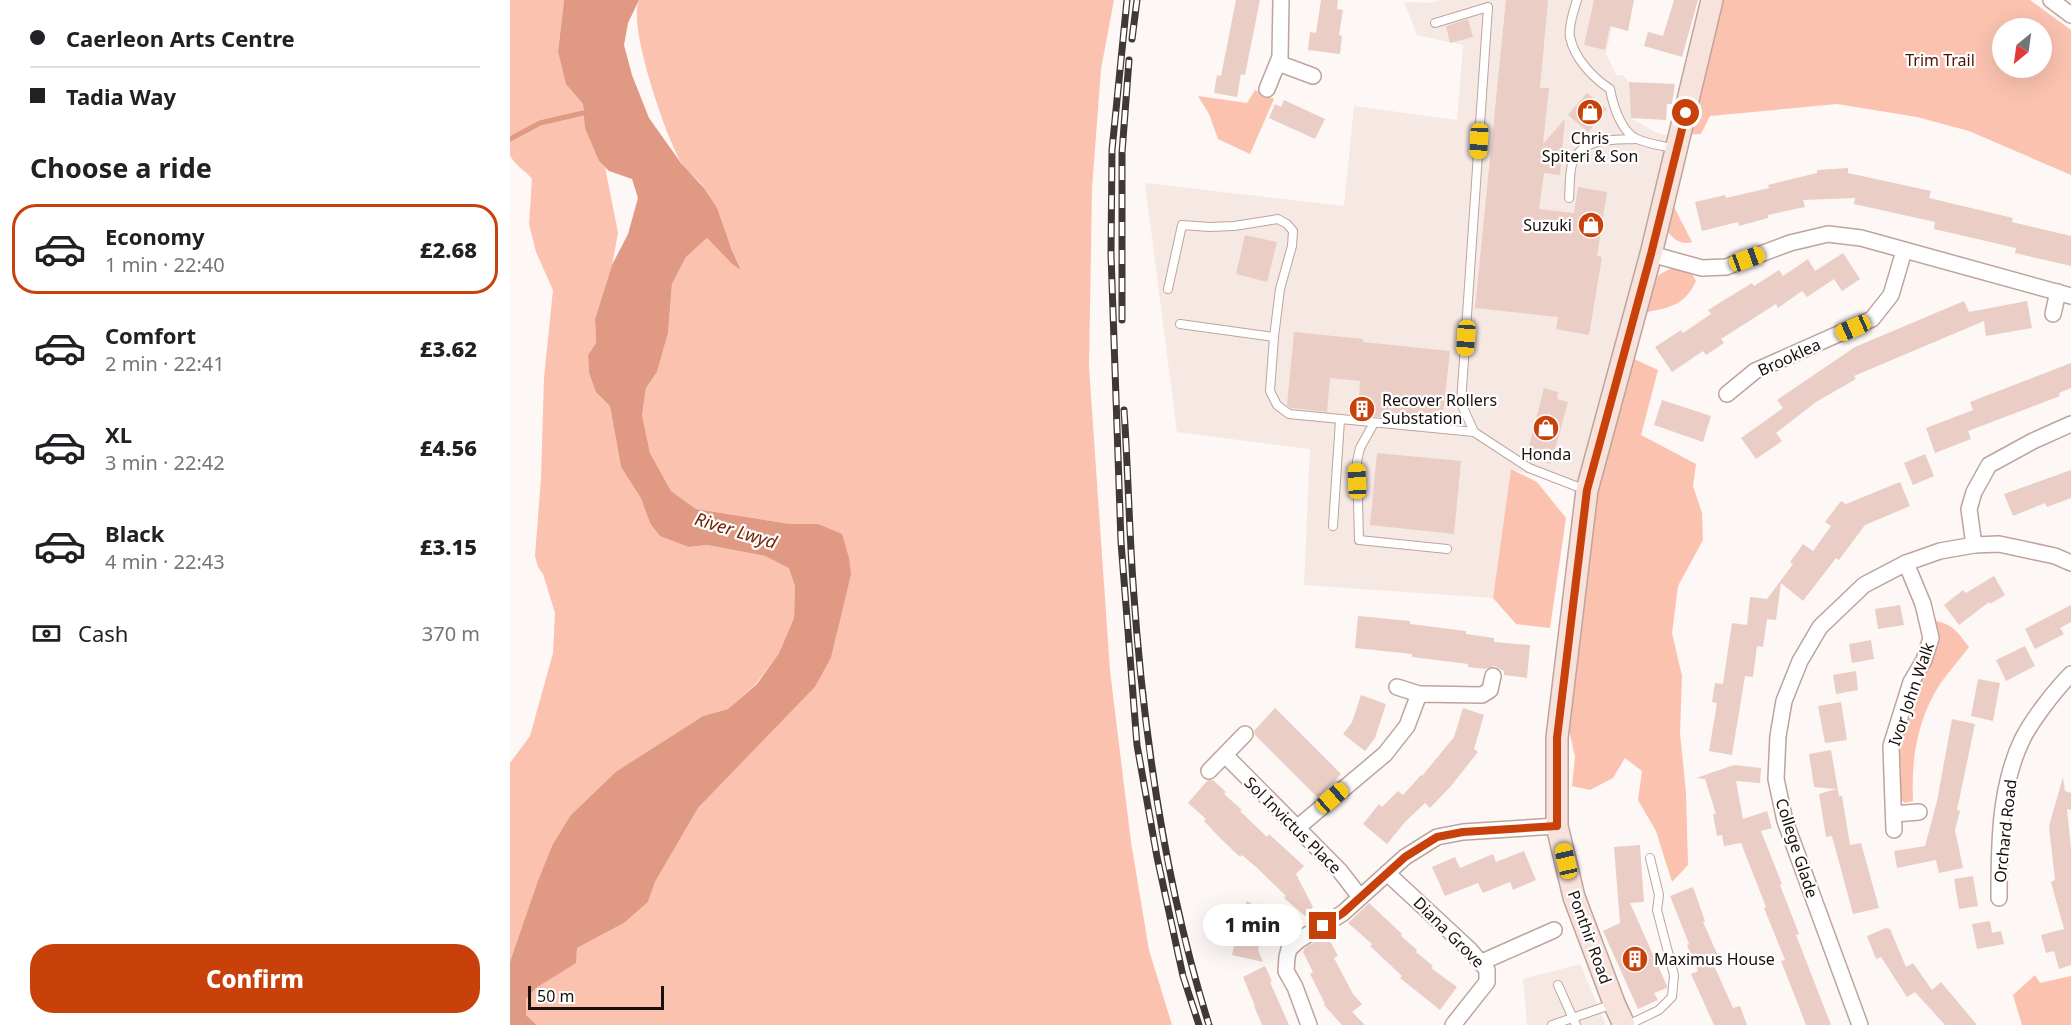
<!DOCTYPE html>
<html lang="en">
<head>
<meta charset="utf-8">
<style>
	:root { --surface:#fff; --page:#f6f6f6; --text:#202124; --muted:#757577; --line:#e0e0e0; --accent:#c8410a }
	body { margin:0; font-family:"Noto Sans",sans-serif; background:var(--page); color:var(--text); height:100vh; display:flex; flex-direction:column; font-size:22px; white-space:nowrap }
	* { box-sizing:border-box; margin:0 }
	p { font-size:20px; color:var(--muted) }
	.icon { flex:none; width:33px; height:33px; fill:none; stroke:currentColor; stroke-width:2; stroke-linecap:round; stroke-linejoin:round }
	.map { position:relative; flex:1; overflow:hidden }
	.panel { display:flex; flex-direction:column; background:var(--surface); width:510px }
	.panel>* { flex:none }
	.hud { display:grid; align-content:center; height:132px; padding:0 30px; background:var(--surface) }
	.needle { width:39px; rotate:209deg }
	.buttons { position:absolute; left:1482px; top:18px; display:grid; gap:12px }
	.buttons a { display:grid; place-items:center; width:60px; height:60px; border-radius:50%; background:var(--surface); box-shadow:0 6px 24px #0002; font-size:30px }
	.scale { position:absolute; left:18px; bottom:15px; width:136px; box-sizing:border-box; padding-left:6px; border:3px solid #19100d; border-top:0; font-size:16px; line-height:21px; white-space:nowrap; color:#19100d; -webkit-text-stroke:4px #fff; paint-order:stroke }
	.end { position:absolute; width:27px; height:27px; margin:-14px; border:8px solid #c8410a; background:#fff; box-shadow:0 0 0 3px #fff }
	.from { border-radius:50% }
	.bubble { position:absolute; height:42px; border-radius:21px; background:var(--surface); box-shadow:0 6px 24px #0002; font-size:20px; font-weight:800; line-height:42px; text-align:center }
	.car { position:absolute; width:18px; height:36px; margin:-18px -9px; border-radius:8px; box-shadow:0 0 4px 2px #0007; background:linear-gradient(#f5c518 24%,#345 0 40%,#f5c518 0 76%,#345 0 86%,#f5c518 0) }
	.hud b { display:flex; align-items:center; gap:21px; height:57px; font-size:22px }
	.hud b+b { border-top:2px solid var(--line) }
	.hud i { width:15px; height:15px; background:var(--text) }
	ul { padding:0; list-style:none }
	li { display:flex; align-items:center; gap:18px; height:90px; margin:0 12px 9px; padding:0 18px; border:3px solid transparent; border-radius:24px }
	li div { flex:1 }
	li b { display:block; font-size:22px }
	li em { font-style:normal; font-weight:800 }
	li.selected { border-color:var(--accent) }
	li>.icon { width:54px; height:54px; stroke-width:1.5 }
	h2 { padding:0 30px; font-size:27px; line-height:72px }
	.pay { display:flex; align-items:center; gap:15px; height:66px; padding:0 30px; font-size:22px }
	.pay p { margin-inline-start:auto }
	.cta { display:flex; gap:12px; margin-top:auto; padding:12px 30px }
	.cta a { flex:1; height:69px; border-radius:24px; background:var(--accent); color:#fff; font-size:24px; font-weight:800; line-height:69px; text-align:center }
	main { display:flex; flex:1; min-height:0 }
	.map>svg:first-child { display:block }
	.built { fill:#f6e8e3 }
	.green { fill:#fbc2b0; fill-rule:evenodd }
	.water { fill:#e09983 }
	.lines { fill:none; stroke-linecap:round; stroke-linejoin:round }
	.stream { stroke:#e09983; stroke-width:5 }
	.building { fill:#eacec5 }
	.lane-casing { stroke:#bfa49c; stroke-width:10 }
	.street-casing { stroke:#bfa49c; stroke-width:18 }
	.secondary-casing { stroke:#bfa49c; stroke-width:24 }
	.lane { stroke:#fff; stroke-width:8 }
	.street { stroke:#fff; stroke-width:15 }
	.secondary { stroke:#f8e2dc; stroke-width:21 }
	.rail-casing { stroke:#403835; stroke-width:7 }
	.rail { stroke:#fff; stroke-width:4.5; stroke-dasharray:14; stroke-linecap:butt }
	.route { stroke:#c8410a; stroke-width:8 }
	.labels { text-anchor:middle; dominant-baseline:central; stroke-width:4.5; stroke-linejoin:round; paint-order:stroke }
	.park-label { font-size:16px; fill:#511300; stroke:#fff }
	.poi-label { font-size:16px; fill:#19100d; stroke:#fff }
	.street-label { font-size:16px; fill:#19100d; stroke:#fff }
	.water-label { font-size:18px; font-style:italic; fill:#752303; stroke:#fff }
</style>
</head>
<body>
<main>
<section class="panel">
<div class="hud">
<b><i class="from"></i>Caerleon Arts Centre</b>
<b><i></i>Tadia Way</b>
</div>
<h2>Choose a ride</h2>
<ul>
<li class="selected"><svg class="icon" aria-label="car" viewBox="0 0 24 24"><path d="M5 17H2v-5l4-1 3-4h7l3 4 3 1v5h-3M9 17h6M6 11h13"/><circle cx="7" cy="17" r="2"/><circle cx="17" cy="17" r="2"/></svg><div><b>Economy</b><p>1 min · 22:40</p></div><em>£2.68</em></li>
<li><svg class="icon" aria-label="car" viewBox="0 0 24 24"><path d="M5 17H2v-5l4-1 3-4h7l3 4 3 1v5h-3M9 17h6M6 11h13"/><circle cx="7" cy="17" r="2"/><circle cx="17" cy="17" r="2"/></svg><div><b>Comfort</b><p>2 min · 22:41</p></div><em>£3.62</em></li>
<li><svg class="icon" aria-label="car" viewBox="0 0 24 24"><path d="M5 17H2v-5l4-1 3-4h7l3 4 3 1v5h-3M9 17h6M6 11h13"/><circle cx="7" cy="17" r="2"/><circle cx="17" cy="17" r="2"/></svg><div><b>XL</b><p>3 min · 22:42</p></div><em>£4.56</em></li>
<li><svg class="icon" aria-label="car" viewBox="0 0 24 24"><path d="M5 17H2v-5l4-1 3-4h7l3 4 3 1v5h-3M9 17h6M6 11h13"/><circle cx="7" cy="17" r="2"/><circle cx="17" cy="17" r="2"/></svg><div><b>Black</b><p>4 min · 22:43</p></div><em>£3.15</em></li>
</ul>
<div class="pay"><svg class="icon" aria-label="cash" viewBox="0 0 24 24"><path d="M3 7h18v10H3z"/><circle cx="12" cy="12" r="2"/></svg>Cash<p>370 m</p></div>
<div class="cta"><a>Confirm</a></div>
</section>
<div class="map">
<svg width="1561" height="1025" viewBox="0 0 1561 1025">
	<rect width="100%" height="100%" fill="#fdf7f5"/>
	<g class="built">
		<polygon points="930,0 1108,0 1096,53 1106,75 1113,75 1119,82 1121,118 1145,132 1154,135 1171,135 1077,490 1001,469 983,598 794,585 800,449 667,432 635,183 834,206 844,106 947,120 953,45 907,35 894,2 922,3"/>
		<polygon points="1070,964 1096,1025 1017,1025 1013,979"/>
	</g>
	<g class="green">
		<path d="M 0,0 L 54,0 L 48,52 L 56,83 L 73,104 L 73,113 L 89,161 L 95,167 L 108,233 L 102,265 L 85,319 L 86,343 L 78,355 L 79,373 L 86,391 L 100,406 L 111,467 L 132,498 L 140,523 L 179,547 L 197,545 L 255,556 L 280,568 L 285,586 L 284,618 L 269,653 L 246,684 L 218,709 L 193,716 L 107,771 L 10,935 L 0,962 L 0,763 L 20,736 L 43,653 L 45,613 L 33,574 L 28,567 L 25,556 L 31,478 L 34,378 L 43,290 L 26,252 L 19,224 L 22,179 C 14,169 5,166 0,155 Z"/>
		<path d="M 129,0 L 604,0 L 591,69 L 582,188 L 579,367 L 600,671 L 621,842 L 639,950 L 662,1025 L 27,1025 L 16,1015 L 16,999 L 26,988 L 65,963 L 67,948 L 114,923 L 138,902 L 145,882 L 188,808 L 305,687 L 321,658 L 327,633 L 308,524 L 280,524 L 186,509 L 161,491 L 140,453 L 132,415 L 136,388 L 147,372 L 158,333 L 162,284 L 176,257 L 197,238 L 222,264 L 231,269 C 218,243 209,215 195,189 C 189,179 177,172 171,162 C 156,137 117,24 129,0 Z"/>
		<path d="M 1202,0 L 1520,0 L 1561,30 L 1561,175 L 1459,131 L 1407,117 L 1327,104 L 1200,116 L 1191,134 L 1171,135 ZM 1492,28 L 1532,28 L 1532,68 L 1492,68 Z"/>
		<polygon points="745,90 764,99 740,154 708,139 699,114 688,96 737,103"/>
		<path d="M 1162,203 L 1182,242 C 1170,245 1165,240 1158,232 L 1158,220 Z"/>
		<path d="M 1170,267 L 1181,272 L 1186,281 C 1175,305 1161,307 1138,312 C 1131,288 1146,270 1170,267 Z"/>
		<polygon points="1122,358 1148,370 1131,435 1186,464 1183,486 1192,513 1193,540 1168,586 1162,633 1172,676 1170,733 1176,793 1178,865 1162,882 1146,831 1128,800 1132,771 1115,758 1103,778 1080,790 1062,786 1065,757 1058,725 1086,489"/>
		<polygon points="1001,469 1027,482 1056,518 1040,628 1006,624 983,598"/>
		<path d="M 1426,621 C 1443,624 1449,634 1459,647 C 1450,659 1439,671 1430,684 C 1407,720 1401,759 1403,801 L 1395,803 L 1389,798 L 1387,757 L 1394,724 L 1408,685 L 1425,648 L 1428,632 Z"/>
		<polygon points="1525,975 1530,983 1561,976 1561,1025 1512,1025 1503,995"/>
	</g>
	<polygon class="water" points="54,0 129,0 118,23 114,45 122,75 139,118 171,163 194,188 207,208 221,248 231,270 222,264 197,238 176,257 162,284 158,333 147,372 136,388 132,415 140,453 161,491 186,509 280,524 308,524 332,534 339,558 341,574 321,658 305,687 188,808 145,882 138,902 114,923 67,948 66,963 26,988 16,999 16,1015 27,1025 0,1025 0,962 28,881 43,844 61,815 107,771 193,716 218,709 247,684 269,653 284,618 285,586 279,568 255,556 197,545 179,547 150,536 140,523 131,498 111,467 100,406 86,392 79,373 78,355 86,343 85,319 102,265 118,234 128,198 122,179 99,171 89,161 75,128 73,104 56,84 48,52"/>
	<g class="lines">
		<polyline class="stream" points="0,139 30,123 73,113"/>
	</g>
	<g class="building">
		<polygon points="726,0 750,0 735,75 731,74 727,97 704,93 707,75 711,76"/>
		<polygon points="811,0 828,0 827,9 833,10 829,35 832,36 830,54 798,50 800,32 806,33"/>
		<polygon points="996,0 1038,0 1030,88 1039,88 1033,144 1055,119 1050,175 1034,173 1029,209 1064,213 1068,187 1097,192 1087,256 1092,257 1079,335 1046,329 1048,317 965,308"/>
		<polygon points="1084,0 1124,0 1118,31 1100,26 1095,50 1074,45"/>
		<polygon points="1164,0 1188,0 1172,57 1134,46 1138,32 1153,36"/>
		<polygon points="958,19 963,37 940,43 936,26"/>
		<polygon points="1119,82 1165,84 1162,104 1157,104 1156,120 1121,118"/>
		<polygon points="1077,93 1097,109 1078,132 1058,115"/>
		<polygon points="774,100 815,119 805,139 759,118 765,104 771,107"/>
		<polygon points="1338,168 1338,173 1421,191 1419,198 1503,218 1502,222 1561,236 1561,266 1505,253 1506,248 1424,229 1425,222 1344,204 1345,198 1293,200 1295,207 1258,215 1258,218 1229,226 1228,222 1192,231 1185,202 1215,195 1216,198 1259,188 1258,185 1307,173 1307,170"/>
		<polygon points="735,235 767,242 757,282 726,274"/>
		<polygon points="1333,253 1350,279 1332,291 1324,279 1297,297 1292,291 1268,308 1266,304 1211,339 1214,343 1196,355 1193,351 1162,372 1145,347 1171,330 1173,333 1201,314 1198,310 1242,283 1244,286 1269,270 1273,276 1298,259 1305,271"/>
		<polygon points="1454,301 1459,312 1517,301 1522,328 1476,336 1474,321 1344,376 1346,379 1306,402 1266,433 1272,441 1246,459 1231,438 1273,408 1267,400 1345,347"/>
		<polygon points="784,332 853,339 853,342 940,351 932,423 848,415 850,381 820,378 817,412 781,408 777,405"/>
		<polygon points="1561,363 1561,388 1549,393 1550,396 1458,431 1461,439 1425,453 1416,428 1463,410 1460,402"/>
		<polygon points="1034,388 1048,392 1047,399 1058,402 1041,464 1016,458"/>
		<polygon points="1152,400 1201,416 1193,442 1144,425"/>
		<polygon points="867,453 951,461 944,534 860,525"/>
		<polygon points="1415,454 1424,476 1403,485 1394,463"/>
		<polygon points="1561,470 1561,498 1537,507 1535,503 1503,516 1494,494"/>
		<polygon points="1390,482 1400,506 1355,525 1329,560 1326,558 1293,601 1271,583 1266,620 1257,619 1253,647 1247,646 1243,677 1235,676 1222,755 1199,751 1207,703 1202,702 1205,683 1213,684 1222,623 1237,625 1240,597 1257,599 1283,564 1280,562 1293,544 1303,551 1321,526 1315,522 1331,501 1336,504"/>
		<polygon points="1484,576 1495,595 1480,604 1479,602 1449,625 1434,605 1453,590 1456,593"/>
		<polygon points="1390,605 1394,625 1368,629 1365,609"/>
		<polygon points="1561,605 1561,622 1550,628 1554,634 1525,649 1515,629"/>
		<polygon points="848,616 900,621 900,624 956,631 956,634 984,638 984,642 1020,645 1017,678 994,675 994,671 984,666 976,669 958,667 958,664 902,657 902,654 845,648"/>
		<polygon points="1361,640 1364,659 1342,663 1339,644"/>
		<polygon points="1515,646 1525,666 1496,681 1486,660"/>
		<polygon points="1346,671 1348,690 1326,694 1323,675"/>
		<polygon points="1468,679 1490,683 1483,721 1461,716"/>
		<polygon points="851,695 876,704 865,738 855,751 833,734 842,722"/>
		<polygon points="1331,702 1337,740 1315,743 1308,706"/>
		<polygon points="765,708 831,774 808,798 745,735 744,731"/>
		<polygon points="953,708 974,715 964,749 968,752 941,786 920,808 915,803 895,822 877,844 853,824 869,804 872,807 888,791 893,795 911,775 912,776 944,737"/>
		<polygon points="1442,719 1465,724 1447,810 1450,811 1445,830 1453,868 1429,873 1426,860 1387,868 1384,851 1415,846 1427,801"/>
		<polygon points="1321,750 1329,796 1332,796 1340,845 1351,843 1369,908 1343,914 1322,836 1316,837 1309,794 1326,789 1304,787 1299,754"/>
		<polygon points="1224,765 1251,768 1250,783 1226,781 1233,819 1257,811 1262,828 1251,831 1272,884 1270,885 1289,934 1286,935 1321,1025 1296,1025 1271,961 1275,960 1254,908 1256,907 1231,843 1214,846 1212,835 1207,836 1203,814 1206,814 1195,779 1186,778"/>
		<polygon points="1553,777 1555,791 1561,793 1561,810 1557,809 1561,848 1561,965 1549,969 1544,951 1536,953 1531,935 1554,929 1541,882 1545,880 1539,826"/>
		<polygon points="698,780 703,780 716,792 714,794 732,810 730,811 757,837 759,834 794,866 786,874 803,907 795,916 774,898 776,896 746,867 732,855 730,857 711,839 694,821 696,819 678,803"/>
		<polygon points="1130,845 1134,902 1120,903 1157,986 1157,988 1144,993 1148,1000 1128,1009 1093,931 1110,923 1104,847"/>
		<polygon points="1014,851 1026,880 1003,890 1000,882 973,893 968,883 935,896 922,867 945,857 950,868 983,854 986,862"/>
		<polygon points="1463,876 1468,906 1449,909 1444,879"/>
		<polygon points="1183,887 1195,921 1193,922 1209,958 1202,961 1223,1008 1230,1006 1237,1025 1204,1025 1181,974 1188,971 1177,945 1179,944 1160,896"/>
		<polygon points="737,901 761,915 752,931 748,950 753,962 722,955 728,926 724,924"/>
		<polygon points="859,903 892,934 891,936 907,950 906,952 923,966 921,968 947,987 930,1010 890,978 892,976 860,946 862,944 838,923"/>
		<polygon points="1480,921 1482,933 1491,931 1494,944 1467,949 1462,924"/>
		<polygon points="1376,928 1380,929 1396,967 1403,963 1422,990 1431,982 1467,1025 1435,1025 1405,992 1397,997 1371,957 1366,959 1357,936"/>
		<polygon points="813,937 818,937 828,956 824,958 843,994 852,1004 842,1012 855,1025 832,1025 814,1005 815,1004 800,974 803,972 793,952 795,948"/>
		<polygon points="755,966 762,981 760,982 779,1025 752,1025 744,1006 745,1006 733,977"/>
	</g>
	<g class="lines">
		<defs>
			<g id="lane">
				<path d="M 1067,0 C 1064,10 1058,26 1060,37 C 1064,58 1083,78 1100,89 C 1103,105 1111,132 1127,139 C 1139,144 1154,146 1166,149"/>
				<polyline points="925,23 978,7 951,403 964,432"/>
				<path d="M 1059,198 C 1060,187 1059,171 1063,161 C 1074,137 1104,140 1126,139"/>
				<polyline points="658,289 672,225 699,227 724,226 768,219 777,224 783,231 782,246 770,289 764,337 760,391 767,405 779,414 964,432 1019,468 1076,490"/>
				<polyline points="670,324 764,337"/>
				<polyline points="864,423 850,448 847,461 849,540 937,549"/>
				<polyline points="823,526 830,420"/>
				<polyline points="1048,985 1066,1025"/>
				<polyline points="1042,1025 1103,1004"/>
				<polyline points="1118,1025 1149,1010 1162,997 1164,975 1147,910 1149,895 1140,858"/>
			</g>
			<g id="street">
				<polyline points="1541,0 1561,15"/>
				<polyline points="768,63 803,76"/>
				<polyline points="757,89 770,57 771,0"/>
				<polyline points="1141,254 1192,268 1216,267 1280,243 1318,234 1351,238 1561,296"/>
				<polyline points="1543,314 1548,292"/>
				<polyline points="1217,394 1245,371 1362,319 1381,295 1394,251"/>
				<polyline points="1464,545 1459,509 1464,492 1479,465 1523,441 1561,424"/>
				<polyline points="887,687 909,694"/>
				<polyline points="715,755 830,871 850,897"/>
				<polyline points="699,771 735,734"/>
				<polyline points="1384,814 1409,812"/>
				<polyline points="787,828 875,754 897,726 909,694 972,695 980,690 983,676"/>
				<polyline points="1384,830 1381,746 1401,682 1414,660 1421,638 1413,604 1396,563"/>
				<polyline points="877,873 960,950 977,970 977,982 943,1025"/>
				<path d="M 1489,898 C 1489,846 1489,788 1512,740 C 1521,721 1546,689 1561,674"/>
				<polyline points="972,962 1044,930"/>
				<polyline points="799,1025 785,987 776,971 777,957 779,949 789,940 833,913 895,857 927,837 953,832 1047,826"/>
				<polyline points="1350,1025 1275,821 1266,779 1268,736 1274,701 1290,661 1310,627 1354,585 1396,563 1430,551 1464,545 1489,544 1545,556 1561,563"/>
			</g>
			<polyline id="secondary" points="1114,1025 1104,1003 1064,897 1047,826 1047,738 1077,490 1141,254 1202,0"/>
		</defs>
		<use href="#lane" class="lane-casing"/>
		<use href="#street" class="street-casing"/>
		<use href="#secondary" class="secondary-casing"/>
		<use href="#lane" class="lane"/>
		<use href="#street" class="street"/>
		<use href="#secondary" class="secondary"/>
		<defs>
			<g id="rail">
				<polyline points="617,0 602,150 601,254 611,542 627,745 647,857 673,976 689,1025"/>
				<polyline points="622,39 627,0"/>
				<polyline points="612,320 612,153 619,60"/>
				<path d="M 614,410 C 618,468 619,525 623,583 C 633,732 654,882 699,1025"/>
			</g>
		</defs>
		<use href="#rail" class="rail-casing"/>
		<use href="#rail" class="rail"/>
	</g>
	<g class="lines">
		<polyline class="route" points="813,926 833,913 895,857 927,837 953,832 1047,826 1047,738 1077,490 1141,254 1176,113"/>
	</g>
	<defs>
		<symbol id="shop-disc" viewBox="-11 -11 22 22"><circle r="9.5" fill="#c8410a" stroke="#fff"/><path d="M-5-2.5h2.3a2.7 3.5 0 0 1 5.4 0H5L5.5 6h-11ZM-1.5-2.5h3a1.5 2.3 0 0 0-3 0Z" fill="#fff"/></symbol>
		<symbol id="building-disc" viewBox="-11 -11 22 22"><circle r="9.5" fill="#c8410a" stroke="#fff"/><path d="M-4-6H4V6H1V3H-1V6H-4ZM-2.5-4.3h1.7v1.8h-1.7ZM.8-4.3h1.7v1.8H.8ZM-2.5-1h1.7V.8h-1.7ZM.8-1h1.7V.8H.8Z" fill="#fff"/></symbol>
	</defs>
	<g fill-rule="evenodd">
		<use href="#shop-disc" x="1065" y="97" width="30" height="30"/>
		<use href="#shop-disc" x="1066" y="210" width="30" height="30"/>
		<use href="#building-disc" x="837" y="394" width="30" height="30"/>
		<use href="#shop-disc" x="1021" y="413" width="30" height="30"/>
		<use href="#building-disc" x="1110" y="944" width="30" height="30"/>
	</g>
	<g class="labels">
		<g class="park-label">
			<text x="1430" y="60">Trim Trail</text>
		</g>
		<g class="poi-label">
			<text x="1080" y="138">Chris<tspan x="1080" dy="18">Spiteri &amp; Son</tspan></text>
			<text x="1062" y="225" text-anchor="end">Suzuki</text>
			<text x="872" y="400" text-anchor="start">Recover Rollers<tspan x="872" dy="18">Substation</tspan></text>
			<text x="1036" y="454">Honda</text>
			<text x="1144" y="959" text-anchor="start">Maximus House</text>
		</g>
		<g class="street-label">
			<text transform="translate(1279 357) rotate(-25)">Brooklea</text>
			<text transform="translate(1401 694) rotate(-71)">Ivor John Walk</text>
			<text transform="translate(783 825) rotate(45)">Sol Invictus Place</text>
			<text transform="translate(1495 831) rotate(-84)">Orchard Road</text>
			<text transform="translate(1287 848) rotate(72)">College Glade</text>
			<text transform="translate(939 932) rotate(45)">Diana Grove</text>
			<text transform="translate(1080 937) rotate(70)">Ponthir Road</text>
		</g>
		<g class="water-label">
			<text transform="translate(226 530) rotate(17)">River Lwyd</text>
		</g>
	</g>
</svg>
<div class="buttons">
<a><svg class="needle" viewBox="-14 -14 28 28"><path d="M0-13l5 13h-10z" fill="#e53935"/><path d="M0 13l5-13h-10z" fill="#757577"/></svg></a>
</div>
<div class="scale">50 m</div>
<i class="end from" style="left:1176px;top:113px"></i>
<i class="end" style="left:813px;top:926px"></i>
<div class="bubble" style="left:693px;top:904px;width:99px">1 min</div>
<i class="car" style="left:969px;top:141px;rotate:183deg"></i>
<i class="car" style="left:1237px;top:259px;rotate:70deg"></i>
<i class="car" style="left:1343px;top:328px;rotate:246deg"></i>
<i class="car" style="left:956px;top:338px;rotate:184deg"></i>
<i class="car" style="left:847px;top:481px;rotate:358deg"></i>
<i class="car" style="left:822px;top:798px;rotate:49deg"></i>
<i class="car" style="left:1056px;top:861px;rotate:347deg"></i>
</div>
</main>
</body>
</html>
